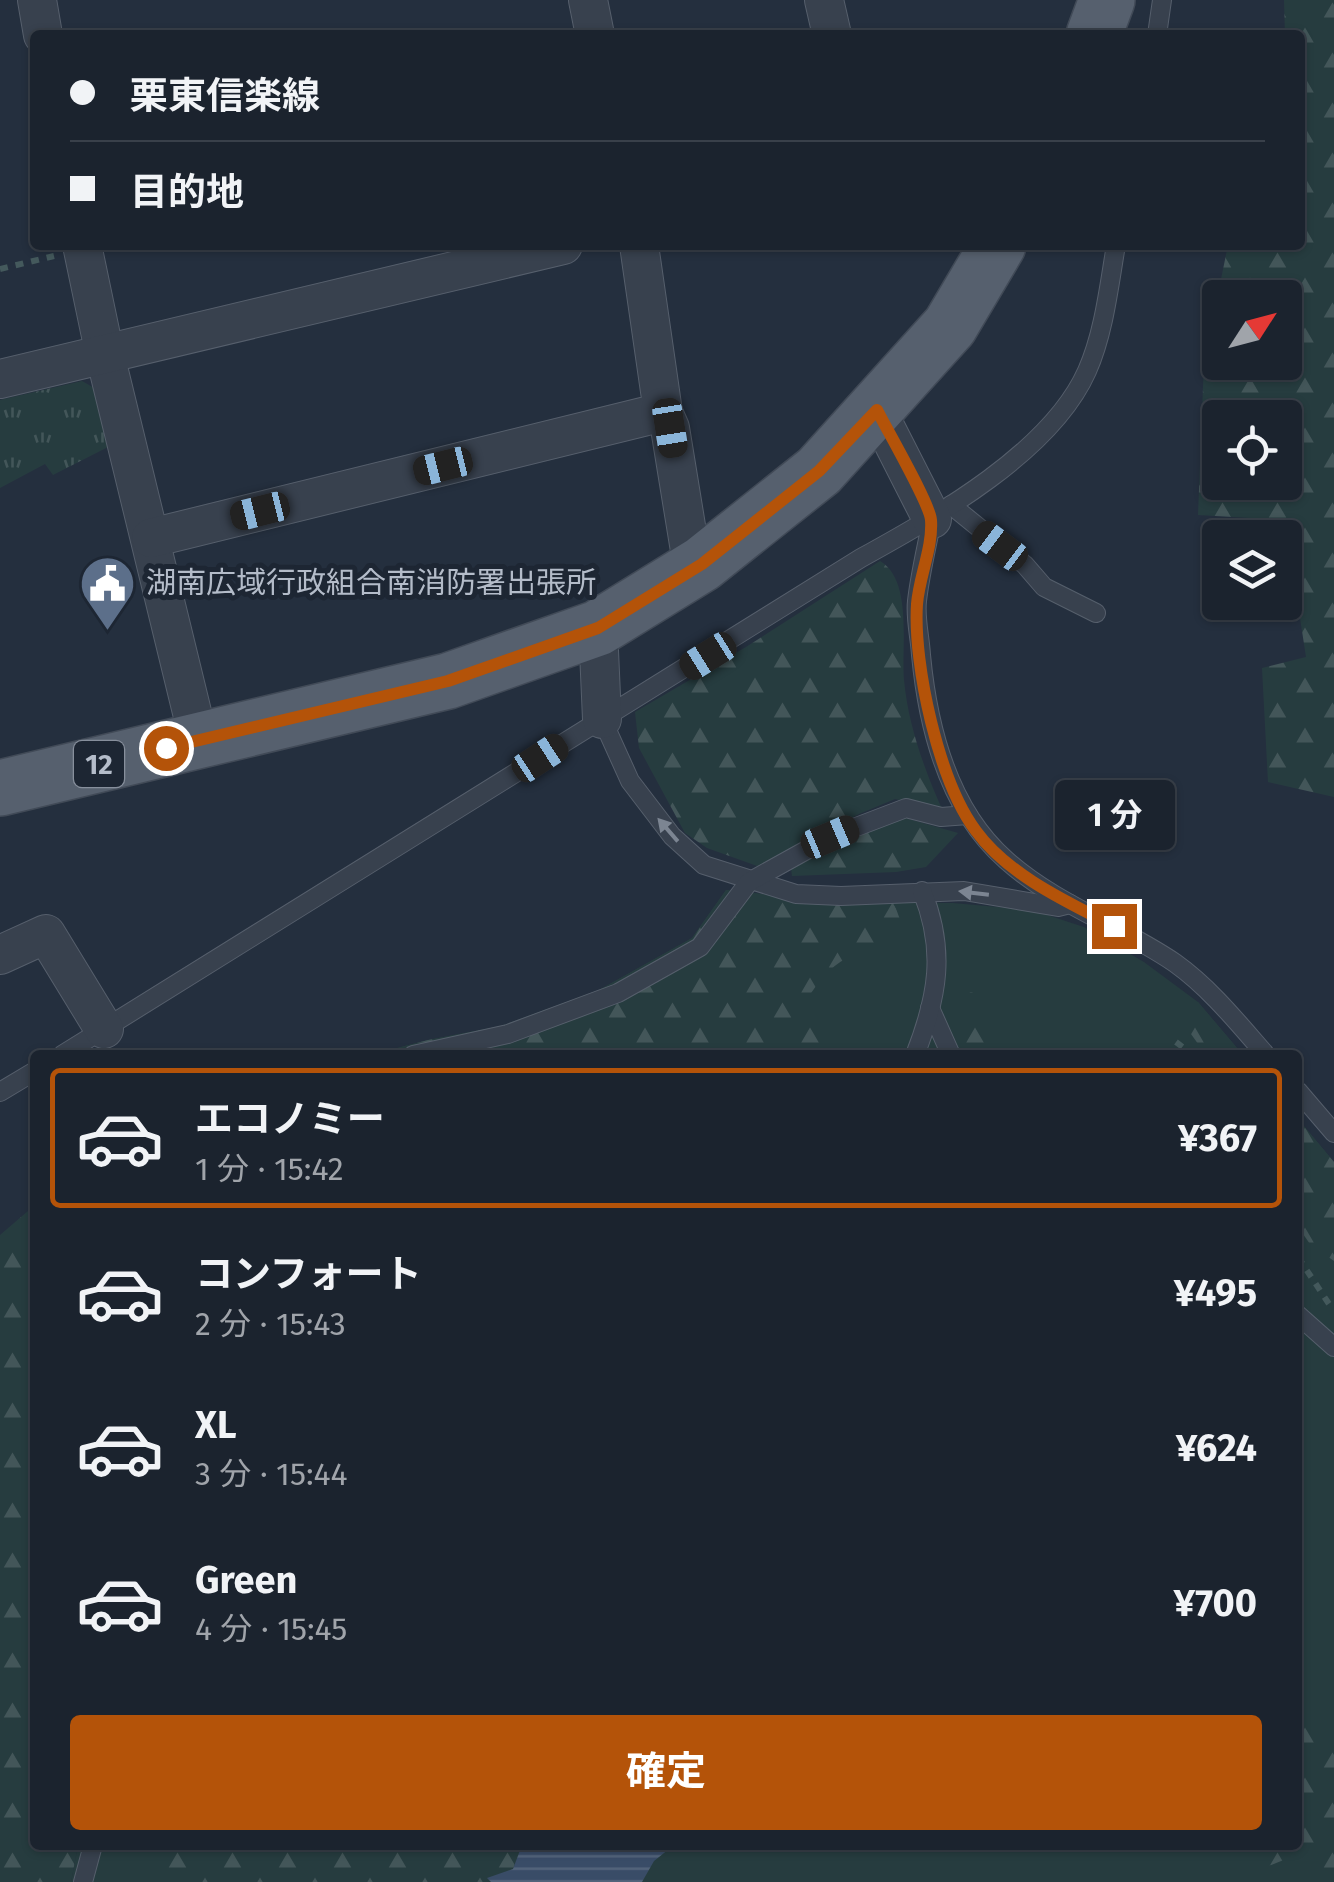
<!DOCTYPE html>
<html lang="ja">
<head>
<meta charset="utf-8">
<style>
	:root { --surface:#1b232e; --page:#282f3a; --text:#f1f3f6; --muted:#a0a4aa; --line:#39404a; --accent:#b45309 }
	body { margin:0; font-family:"Fira Sans","Noto Sans JP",sans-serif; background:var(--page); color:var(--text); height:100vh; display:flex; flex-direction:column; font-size:38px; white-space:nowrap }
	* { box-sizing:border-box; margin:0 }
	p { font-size:32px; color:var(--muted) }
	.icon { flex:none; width:55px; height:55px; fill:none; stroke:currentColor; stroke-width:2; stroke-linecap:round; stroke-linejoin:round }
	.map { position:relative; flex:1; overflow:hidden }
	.side { position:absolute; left:30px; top:1050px; width:1272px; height:800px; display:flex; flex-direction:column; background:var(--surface); border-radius:10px; box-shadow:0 2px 8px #0004,0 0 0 2px var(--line) }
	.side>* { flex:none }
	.hud { position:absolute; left:30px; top:30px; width:1275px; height:220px; border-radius:10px; box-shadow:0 2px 8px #0004,0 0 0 2px var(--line); display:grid; align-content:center; height:220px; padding:0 40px; background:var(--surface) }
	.needle { width:65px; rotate:54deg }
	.controls { position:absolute; left:1202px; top:280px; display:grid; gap:20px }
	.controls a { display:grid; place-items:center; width:100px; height:100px; border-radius:10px; background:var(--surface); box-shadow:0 2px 8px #0004,0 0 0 2px var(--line); font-size:50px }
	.end { position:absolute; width:45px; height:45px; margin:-22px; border:12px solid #b45309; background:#fff; box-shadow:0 0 0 5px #fff }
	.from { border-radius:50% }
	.bubble { position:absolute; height:70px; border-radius:10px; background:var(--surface); box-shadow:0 2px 8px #0004,0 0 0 2px var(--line); font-size:32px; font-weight:700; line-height:70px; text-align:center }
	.car { position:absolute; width:30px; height:60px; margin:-30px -15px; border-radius:12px; box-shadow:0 0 8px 2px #0007; background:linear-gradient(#222 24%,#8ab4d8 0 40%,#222 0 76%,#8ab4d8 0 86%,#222 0) }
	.hud b { display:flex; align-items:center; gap:35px; height:95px; font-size:38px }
	.hud b+b { border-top:2px solid var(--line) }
	.hud i { width:25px; height:25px; background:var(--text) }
	ul { padding:18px 0 0; list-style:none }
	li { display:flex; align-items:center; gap:30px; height:140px; margin:0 20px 15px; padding:0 20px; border:5px solid transparent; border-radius:10px }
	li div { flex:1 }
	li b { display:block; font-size:38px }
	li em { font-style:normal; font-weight:700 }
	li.on { border-color:var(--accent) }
	li>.icon { width:90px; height:90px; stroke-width:1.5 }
	.button { display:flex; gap:20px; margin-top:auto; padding:20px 40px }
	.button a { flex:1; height:115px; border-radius:10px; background:var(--accent); color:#fff; font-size:40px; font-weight:700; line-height:115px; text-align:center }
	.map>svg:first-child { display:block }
	.grass { fill:#263c3f }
	.forest { fill:url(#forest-firs); fill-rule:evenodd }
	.park { fill:url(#park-tufts) }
	.water { fill:url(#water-rules) }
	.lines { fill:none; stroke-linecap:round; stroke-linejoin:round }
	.service-casing { stroke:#565f6c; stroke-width:20 }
	.minor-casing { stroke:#565f6c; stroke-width:40 }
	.primary-casing { stroke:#414a57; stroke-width:58 }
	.path { stroke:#44595c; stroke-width:6; stroke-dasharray:8 8; stroke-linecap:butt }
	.service { stroke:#38414e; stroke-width:18 }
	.minor { stroke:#38414e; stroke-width:38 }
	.primary { stroke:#56606e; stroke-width:55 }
	.oneway { fill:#7c8592 }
	.route { stroke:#b45309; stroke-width:12 }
	.labels { text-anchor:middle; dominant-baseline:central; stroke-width:10; stroke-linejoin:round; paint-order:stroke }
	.shield { fill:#1d2633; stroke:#878f9c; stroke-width:2.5 }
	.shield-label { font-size:28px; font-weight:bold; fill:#b4bcc9 }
	.poi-label { font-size:30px; fill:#b4bcc9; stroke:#1d2633; text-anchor:start }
</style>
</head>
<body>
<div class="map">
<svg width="1334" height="1882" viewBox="0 0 1334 1882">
	<defs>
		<pattern id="forest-firs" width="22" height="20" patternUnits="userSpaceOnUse" patternTransform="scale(2.5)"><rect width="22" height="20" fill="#263c3f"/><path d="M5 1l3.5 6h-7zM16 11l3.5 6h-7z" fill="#435659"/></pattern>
		<pattern id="park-tufts" width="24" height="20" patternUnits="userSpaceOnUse" patternTransform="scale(2.5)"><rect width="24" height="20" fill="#263c3f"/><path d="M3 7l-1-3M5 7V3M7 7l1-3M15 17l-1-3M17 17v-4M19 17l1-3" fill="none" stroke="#435659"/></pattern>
		<pattern id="water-rules" width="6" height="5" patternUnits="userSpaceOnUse" patternTransform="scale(2.5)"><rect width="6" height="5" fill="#394c67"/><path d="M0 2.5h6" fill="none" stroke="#53647b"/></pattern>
	</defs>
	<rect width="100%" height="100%" fill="#242f3e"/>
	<g class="grass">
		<polygon points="726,890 834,902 953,903 1032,910 1084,927 1144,962 1198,1002 1243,1055 370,1055 428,1040 501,1026 599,990 692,938"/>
		<polygon points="1298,1119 1334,1162 1334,1882 71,1882 78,1845 1298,1845"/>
	</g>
	<g class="forest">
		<path d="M 1284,0 L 1334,0 L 1334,797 L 1268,782 L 1262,668 L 1306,657 L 1285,520 L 1198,515 L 1204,362 L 1228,245 L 1300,245 L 1300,35 L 1285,35 ZM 1220,298 L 1285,298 L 1285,362 L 1220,362 ZM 1220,418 L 1285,418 L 1285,482 L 1220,482 Z"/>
		<path d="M 880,561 C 913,580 901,647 904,680 C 908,724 924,769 942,809 L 895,799 L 859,814 L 760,867 L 707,848 L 685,833 L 639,748 L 635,712 L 746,647 Z"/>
		<polygon points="902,817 958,833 926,867 896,872 792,876 791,868 833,845"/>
		<path d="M 726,890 L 834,902 L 894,903 L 903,928 C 885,954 871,945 847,958 C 829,967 818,983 807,999 L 862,1050 L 857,1055 L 370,1055 L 428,1040 L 501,1026 L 599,990 L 692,938 Z"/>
		<polygon points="971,992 988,999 991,1016 1007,1041 982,1055 968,1055 954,1001"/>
		<polygon points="1198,1002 1243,1055 1206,1055 1186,1027"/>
		<polygon points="1298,1119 1334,1162 1334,1261 1310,1244 1298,1227"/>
		<polygon points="35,1205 35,1845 78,1845 71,1882 0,1882 0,1235"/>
		<polygon points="1298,1722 1334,1734 1334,1880 1291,1857 1266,1867 1206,1845 1298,1845"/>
		<polygon points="159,1845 522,1845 513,1869 488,1877 491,1882 157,1882 150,1866"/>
	</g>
	<polygon class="park" points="82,381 96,389 110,446 53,475 45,464 0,488 0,400"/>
	<polygon class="water" points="522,1845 670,1845 669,1849 654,1861 642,1882 491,1882 487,1878 513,1869"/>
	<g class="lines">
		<defs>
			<g id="service">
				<polyline points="1157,35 1162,0"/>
				<polyline points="951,505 1025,565 1044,587 1096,613"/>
				<path d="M 932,519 C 927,546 920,574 917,601 C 915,618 920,637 921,655 C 928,729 948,809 1006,860 C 1055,904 1121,926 1175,963 C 1210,988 1238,1023 1266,1055"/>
				<polyline points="602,719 630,781 672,836 704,865 796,894 841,896 964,891 1058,907 1070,904"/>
				<polyline points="930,1008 951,1055"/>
				<path d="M 62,1055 L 861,558 C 937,516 1051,452 1087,371 C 1104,333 1109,286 1116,245"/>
				<polyline points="413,1055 508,1034 618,993 700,947 749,882 830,837 906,808 941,817 968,815"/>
				<path d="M 915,1055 C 938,996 946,950 922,891"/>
				<polyline points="1298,1091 1334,1133"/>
				<polyline points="0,1092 35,1071"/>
				<polyline points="1298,1315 1334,1347"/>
				<polyline points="83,1882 93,1845"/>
			</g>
			<g id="minor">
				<polyline points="37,0 43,35"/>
				<polyline points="588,0 595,35"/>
				<polyline points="824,0 832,35"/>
				<polyline points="82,245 105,355 199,741"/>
				<polyline points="0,379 563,245"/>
				<polyline points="877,411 932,519"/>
				<polyline points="663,412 670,428 693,569"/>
				<polyline points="151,538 663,412 639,245"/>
				<polyline points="598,628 602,719"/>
				<polyline points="0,955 46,934 104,1029"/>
			</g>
			<g id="primary">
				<polyline points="1094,35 1107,0"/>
				<polyline points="0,788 448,681 598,628 702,564 819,471 950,326 998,245"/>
			</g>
		</defs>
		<use href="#service" class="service-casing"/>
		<use href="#minor" class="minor-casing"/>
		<use href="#primary" class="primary-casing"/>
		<g class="path">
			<polyline points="0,269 54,256"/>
			<polyline points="1176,1042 1193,1055"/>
			<polyline points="1298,1257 1333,1310"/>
		</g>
		<use href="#service" class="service"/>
		<use href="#minor" class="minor"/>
		<use href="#primary" class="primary"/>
	</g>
	<defs><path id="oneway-solid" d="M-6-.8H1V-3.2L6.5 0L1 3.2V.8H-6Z" transform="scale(2.5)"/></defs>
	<g class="oneway">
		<use href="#oneway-solid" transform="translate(668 830) rotate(-131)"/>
		<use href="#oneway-solid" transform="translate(974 893) rotate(-173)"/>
	</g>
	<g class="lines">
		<path class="route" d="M 166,748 L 448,681 L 598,628 L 702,564 L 819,471 L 877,410 C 887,430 930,504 931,520 C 933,547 919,577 917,604 C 913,665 939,782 976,831 C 1008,875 1067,902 1114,926"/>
	</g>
	<defs>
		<symbol id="civic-pin" viewBox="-11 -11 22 30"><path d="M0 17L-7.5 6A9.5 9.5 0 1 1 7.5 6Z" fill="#5c6f8a" stroke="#1d2633"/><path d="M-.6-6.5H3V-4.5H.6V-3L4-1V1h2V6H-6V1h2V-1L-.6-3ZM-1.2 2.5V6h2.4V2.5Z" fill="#fff"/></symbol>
	</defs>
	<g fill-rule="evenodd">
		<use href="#civic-pin" x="76" y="552" width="63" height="86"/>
	</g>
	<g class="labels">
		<rect class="shield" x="74" y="741" width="50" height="46" rx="8"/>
		<g class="shield-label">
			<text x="99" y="764">12</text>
		</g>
		<g class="poi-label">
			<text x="146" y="583">湖南広域行政組合南消防署出張所</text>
		</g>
	</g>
</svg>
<div class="controls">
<a><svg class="needle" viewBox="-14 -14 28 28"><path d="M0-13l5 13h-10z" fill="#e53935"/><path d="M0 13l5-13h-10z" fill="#a0a4aa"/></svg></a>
<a><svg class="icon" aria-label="locate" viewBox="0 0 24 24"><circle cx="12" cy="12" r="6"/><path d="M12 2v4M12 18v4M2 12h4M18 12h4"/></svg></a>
<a><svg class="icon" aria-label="layers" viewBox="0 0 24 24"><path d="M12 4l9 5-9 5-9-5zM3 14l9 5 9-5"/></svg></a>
</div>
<i class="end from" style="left:166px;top:748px"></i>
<i class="end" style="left:1114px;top:926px"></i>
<div class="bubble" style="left:1055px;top:780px;width:120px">1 分</div>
<i class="car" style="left:670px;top:428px;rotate:171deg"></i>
<i class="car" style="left:443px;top:466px;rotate:256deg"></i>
<i class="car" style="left:260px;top:511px;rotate:256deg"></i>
<i class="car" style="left:1000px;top:546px;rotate:307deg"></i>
<i class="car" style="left:708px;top:656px;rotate:238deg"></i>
<i class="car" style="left:540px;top:758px;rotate:57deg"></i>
<i class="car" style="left:830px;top:837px;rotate:67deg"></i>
<div class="hud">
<b><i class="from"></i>栗東信楽線</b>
<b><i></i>目的地</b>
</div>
<section class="side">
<ul>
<li class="on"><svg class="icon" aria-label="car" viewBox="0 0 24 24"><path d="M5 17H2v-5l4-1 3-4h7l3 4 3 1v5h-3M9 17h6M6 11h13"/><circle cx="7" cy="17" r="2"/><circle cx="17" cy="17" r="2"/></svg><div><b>エコノミー</b><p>1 分 · 15:42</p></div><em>¥367</em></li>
<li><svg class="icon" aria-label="car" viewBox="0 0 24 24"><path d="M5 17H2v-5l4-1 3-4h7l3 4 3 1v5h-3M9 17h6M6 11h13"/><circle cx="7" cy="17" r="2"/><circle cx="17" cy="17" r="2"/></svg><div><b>コンフォート</b><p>2 分 · 15:43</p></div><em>¥495</em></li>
<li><svg class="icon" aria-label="car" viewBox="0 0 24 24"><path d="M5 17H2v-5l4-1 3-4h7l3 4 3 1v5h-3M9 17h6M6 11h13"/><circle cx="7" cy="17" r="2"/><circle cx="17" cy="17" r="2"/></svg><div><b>XL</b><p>3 分 · 15:44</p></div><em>¥624</em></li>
<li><svg class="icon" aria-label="car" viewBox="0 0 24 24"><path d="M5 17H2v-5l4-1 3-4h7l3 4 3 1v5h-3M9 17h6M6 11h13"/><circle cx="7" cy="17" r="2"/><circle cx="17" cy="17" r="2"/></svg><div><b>Green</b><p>4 分 · 15:45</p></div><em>¥700</em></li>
</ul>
<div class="button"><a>確定</a></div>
</section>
</div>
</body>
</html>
